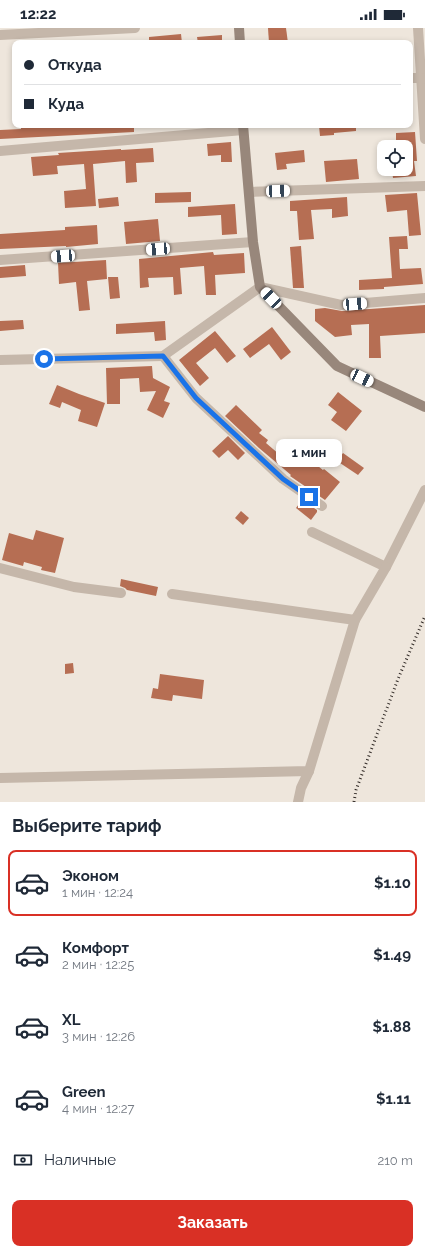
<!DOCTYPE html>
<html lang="ru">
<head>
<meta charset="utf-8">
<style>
	:root { --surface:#fff; --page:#f6f6f7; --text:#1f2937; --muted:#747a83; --line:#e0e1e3; --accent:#d93025 }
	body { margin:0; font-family:Raleway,sans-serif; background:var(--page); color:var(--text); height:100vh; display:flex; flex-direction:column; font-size:15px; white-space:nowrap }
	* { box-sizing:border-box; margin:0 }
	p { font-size:13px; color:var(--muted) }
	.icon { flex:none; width:22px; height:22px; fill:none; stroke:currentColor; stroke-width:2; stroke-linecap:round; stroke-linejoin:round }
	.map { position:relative; height:774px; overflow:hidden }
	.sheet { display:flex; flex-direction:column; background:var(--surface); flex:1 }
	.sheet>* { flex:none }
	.banner { position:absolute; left:12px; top:12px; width:401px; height:88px; border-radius:8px; box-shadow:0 2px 6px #0003; display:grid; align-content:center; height:88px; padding:0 12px; background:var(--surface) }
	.tools { position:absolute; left:377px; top:112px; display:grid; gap:8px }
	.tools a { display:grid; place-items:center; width:36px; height:36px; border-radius:8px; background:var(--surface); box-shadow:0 2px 6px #0003; font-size:20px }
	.end { position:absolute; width:18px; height:18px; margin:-9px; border:5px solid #1a73e8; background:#fff; box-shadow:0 0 0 2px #fff }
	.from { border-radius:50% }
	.bubble { position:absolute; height:28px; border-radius:8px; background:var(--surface); box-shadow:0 2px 6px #0003; font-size:13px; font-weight:700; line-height:28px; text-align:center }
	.car { position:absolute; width:12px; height:24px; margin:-12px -6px; border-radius:5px; box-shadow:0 0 3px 1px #0007; background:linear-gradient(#fff 24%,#345 0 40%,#fff 0 76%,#345 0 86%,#fff 0) }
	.banner b { display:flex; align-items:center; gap:14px; height:38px; font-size:15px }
	.banner b+b { border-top:1px solid var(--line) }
	.banner i { width:10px; height:10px; background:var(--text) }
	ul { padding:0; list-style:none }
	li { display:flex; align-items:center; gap:12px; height:66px; margin:0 8px 6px; padding:0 4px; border:2px solid transparent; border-radius:8px }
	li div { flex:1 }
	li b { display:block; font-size:15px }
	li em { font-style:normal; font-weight:700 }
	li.selected { border-color:var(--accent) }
	li>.icon { width:36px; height:36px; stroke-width:1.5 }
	h2 { padding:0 12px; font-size:18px; line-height:48px }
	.pay { display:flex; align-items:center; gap:10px; height:44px; padding:0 12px; font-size:15px }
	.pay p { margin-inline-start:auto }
	.primary-button { display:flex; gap:8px; margin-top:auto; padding:8px 12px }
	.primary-button a { flex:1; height:46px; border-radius:8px; background:var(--accent); color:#fff; font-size:16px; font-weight:700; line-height:46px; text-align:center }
	.status { display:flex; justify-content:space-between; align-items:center; height:28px; padding:0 20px; background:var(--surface); direction:ltr }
	.status svg { height:11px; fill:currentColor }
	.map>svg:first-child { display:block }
	.building { fill:#b66e53 }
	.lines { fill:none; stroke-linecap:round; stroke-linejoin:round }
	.street { stroke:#c5b7aa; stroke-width:10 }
	.secondary { stroke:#98877b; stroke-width:10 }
	.rail { stroke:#332c28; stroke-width:3; stroke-dasharray:1 3; stroke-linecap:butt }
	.route { stroke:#1a73e8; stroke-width:5 }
</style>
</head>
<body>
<div class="status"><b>12:22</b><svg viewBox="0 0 49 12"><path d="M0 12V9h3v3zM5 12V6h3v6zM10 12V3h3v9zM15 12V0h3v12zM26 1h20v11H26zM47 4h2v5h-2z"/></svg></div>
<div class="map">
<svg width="425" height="774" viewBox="0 0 425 774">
	<rect width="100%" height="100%" fill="#eee6dc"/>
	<g class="building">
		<polygon points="268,0 286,0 288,15 269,15"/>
		<polygon points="181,6 182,15 149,15 149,9"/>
		<polygon points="222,7 222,15 198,15 197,9"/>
		<polygon points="21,97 34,97 34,100 53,99 53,97 134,97 134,104 0,111 0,102 21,101"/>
		<polygon points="356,97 356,103 334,105 334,107 320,108 319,98"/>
		<polygon points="415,104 417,133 414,133 416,148 393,150 392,142 406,141 406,119 396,119 396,105"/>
		<polygon points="231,114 232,134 221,134 221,127 208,128 207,116"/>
		<polygon points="153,120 154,134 136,135 137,154 126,155 125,133 93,136 96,178 65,180 64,163 86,161 84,136 57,138 58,146 33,148 31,129 59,127 58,125 121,121 121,122"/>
		<polygon points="304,122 305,134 286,136 287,141 277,142 275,125"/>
		<polygon points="357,131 359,151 326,154 324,133"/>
		<polygon points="191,164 191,174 155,175 155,165"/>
		<polygon points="417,165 421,207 409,208 407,182 387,184 385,167"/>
		<polygon points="118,169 119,178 99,180 98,171"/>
		<polygon points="347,169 348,188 332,190 332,181 311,182 314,211 299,212 297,183 290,183 290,173"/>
		<polygon points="235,176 237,206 222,207 221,187 188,189 188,179"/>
		<polygon points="158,191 160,213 126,216 124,194"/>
		<polygon points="97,197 98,216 66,219 66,218 0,221 0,206 65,202 65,199"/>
		<polygon points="407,208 408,221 399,221 400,241 421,240 423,256 384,259 384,261 359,262 359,252 392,250 389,209"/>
		<polygon points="301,218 304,260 293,260 290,219"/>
		<polygon points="213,224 214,227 244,225 245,245 215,247 216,267 206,267 204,238 180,240 182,266 174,267 173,249 148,250 149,259 140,260 139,231"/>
		<polygon points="106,232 107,251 87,253 90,282 79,283 76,254 59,256 58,235"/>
		<polygon points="25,237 26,248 0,250 0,239"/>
		<polygon points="108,249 118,249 120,270 110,271"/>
		<polygon points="425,277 425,305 380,308 381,330 369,330 369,296 351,297 352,307 335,309 315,293 315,281 325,280 342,283"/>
		<polygon points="23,292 24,301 0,303 0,293"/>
		<polygon points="165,293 166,312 155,313 154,304 116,306 116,296"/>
		<polygon points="272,299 291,324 281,332 269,316 250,330 243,321"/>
		<polygon points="215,303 236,328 227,335 215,320 196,335 209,350 200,358 179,332"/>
		<polygon points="152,338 153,350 170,359 164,373 170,375 163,390 147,382 156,363 140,364 139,350 120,351 120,376 107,376 106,340"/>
		<polygon points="57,357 79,366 105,375 97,399 78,393 81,382 62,374 60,380 49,376"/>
		<polygon points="338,364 362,383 346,403 331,392 337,384 328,377"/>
		<polygon points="236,377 262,402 259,405 268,412 266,415 280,427 290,415 297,420 296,421 323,442 324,441 340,454 325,472 290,448 291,447 259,420 225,388"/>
		<polygon points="228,408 245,425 238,432 228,422 219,430 212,423"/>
		<polygon points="343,425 364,440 358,447 337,433"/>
		<polygon points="302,472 317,482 317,484 311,492 296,480"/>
		<polygon points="241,483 249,490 243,497 235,490"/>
		<polygon points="36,502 64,510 55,545 41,542 42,539 24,534 23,538 2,532 9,505 33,512"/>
		<polygon points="121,551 158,559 156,568 127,562 125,560 120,558"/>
		<polygon points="73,635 74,645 65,646 65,636"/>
		<polygon points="160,646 204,652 202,671 173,667 172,673 151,670 153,660 158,661"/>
	</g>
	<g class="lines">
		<g class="street">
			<polyline points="418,0 425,111"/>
			<polyline points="0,7 135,0"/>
			<polyline points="410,50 421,50 425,51"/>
			<polyline points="0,123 243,102"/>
			<polyline points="249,164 425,158"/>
			<polyline points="0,232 253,214"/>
			<polyline points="163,328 196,370 283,451 322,478"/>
			<polyline points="0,332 163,328 260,259 341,277 425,270"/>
			<polyline points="312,504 386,539 425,462"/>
			<polyline points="0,540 74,559 121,565"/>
			<polyline points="172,566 355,592 386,539"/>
			<polyline points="0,750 309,743 355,592"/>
			<polyline points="298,774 301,760 309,743"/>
		</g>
		<g class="secondary">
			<polyline points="239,0 240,15"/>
			<polyline points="243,97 253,214 260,259 337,338 425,379"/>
		</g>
		<polyline class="rail" points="354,774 356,762 398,651 425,588"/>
	</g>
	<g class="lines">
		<polyline class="route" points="44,331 163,328 196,370 283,451 309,469"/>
	</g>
</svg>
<div class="tools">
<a><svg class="icon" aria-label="locate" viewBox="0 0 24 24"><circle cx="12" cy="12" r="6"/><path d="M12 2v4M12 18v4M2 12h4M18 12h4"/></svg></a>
</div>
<i class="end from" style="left:44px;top:331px"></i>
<i class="end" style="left:309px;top:469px"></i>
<div class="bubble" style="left:276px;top:411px;width:66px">1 мин</div>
<i class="car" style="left:278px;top:163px;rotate:88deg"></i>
<i class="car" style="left:158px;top:221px;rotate:266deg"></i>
<i class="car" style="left:63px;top:228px;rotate:266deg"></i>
<i class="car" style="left:271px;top:270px;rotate:316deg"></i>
<i class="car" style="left:355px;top:276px;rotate:86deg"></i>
<i class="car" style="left:362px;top:350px;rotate:115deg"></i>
<div class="banner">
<b><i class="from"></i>Откуда</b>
<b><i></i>Куда</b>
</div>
</div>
<section class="sheet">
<h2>Выберите тариф</h2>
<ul>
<li class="selected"><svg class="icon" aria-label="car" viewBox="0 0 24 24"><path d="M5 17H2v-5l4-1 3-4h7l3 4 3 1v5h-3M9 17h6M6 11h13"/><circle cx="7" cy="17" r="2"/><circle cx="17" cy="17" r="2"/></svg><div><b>Эконом</b><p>1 мин · 12:24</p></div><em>$1.10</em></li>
<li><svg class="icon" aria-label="car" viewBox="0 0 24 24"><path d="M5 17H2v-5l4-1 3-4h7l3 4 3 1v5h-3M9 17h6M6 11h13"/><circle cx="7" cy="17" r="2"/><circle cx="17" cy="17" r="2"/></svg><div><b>Комфорт</b><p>2 мин · 12:25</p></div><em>$1.49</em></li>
<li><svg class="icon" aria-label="car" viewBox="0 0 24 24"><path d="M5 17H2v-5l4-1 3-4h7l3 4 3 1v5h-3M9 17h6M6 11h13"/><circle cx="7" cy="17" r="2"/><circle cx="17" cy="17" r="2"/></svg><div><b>XL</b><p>3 мин · 12:26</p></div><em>$1.88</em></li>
<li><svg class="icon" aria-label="car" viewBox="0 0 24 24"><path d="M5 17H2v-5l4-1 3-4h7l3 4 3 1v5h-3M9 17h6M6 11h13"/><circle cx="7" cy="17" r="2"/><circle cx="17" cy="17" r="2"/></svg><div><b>Green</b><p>4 мин · 12:27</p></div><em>$1.11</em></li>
</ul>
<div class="pay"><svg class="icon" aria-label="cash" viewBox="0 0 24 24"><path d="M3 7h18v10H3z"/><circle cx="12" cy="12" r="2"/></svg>Наличные<p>210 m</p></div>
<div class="primary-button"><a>Заказать</a></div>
</section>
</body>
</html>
